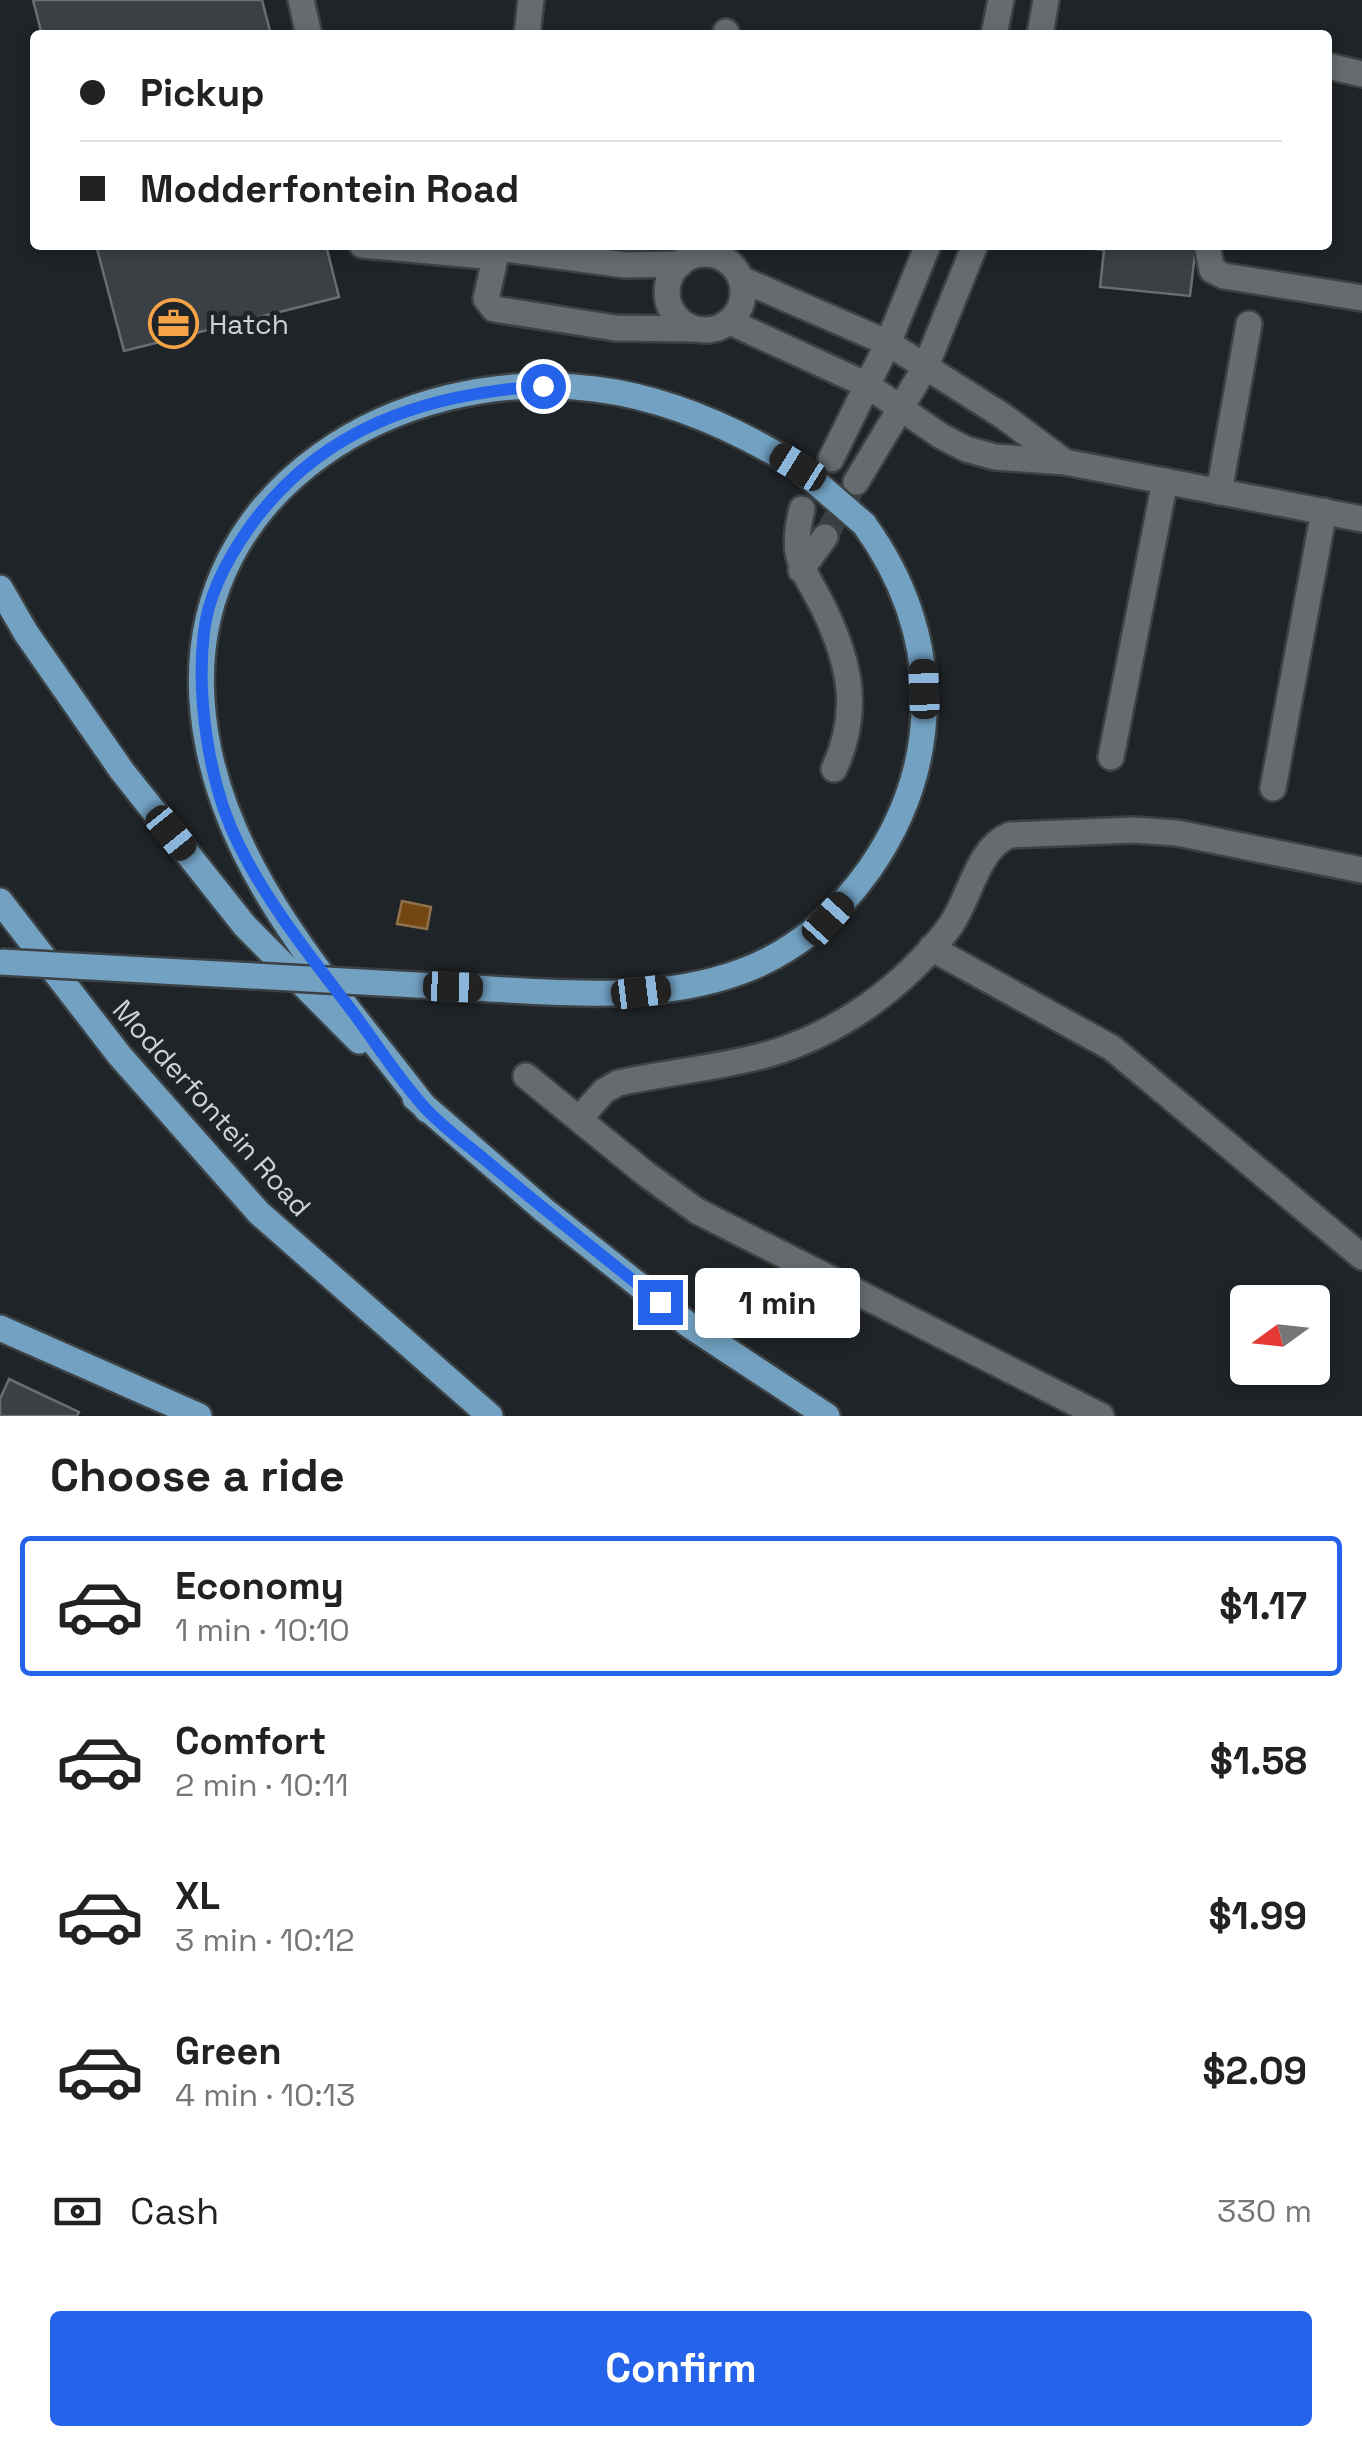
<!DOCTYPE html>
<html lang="en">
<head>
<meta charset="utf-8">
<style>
	:root { --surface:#fff; --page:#f6f6f6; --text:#222; --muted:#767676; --line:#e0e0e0; --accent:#2563eb }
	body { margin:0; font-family:"Space Grotesk",sans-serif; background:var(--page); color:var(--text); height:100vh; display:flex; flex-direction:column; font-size:38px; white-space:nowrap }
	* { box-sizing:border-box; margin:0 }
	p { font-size:32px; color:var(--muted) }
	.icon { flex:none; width:55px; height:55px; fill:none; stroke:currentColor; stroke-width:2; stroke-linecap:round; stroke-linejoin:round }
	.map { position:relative; height:1416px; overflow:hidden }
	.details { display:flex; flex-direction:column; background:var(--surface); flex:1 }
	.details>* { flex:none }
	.top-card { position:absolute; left:30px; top:30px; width:1302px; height:220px; border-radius:10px; box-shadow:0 5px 15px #0003; display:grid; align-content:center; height:220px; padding:0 50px; background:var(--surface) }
	.needle { width:65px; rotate:255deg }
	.tools { position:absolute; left:1230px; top:1285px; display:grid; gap:20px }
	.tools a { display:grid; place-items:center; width:100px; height:100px; border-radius:10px; background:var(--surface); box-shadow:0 5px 15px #0003; font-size:50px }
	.end { position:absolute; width:45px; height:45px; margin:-22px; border:12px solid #2563eb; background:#fff; box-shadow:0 0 0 5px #fff }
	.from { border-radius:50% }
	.bubble { position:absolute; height:70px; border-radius:10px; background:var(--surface); box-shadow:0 5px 15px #0003; font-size:32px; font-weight:600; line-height:70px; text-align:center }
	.car { position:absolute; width:30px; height:60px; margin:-30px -15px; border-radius:12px; box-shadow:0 0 8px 2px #0007; background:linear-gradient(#222 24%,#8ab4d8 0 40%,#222 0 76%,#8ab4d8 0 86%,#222 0) }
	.top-card b { display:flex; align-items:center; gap:35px; height:95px; font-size:38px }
	.top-card b+b { border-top:2px solid var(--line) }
	.top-card i { width:25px; height:25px; background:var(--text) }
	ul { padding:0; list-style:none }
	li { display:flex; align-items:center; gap:30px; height:140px; margin:0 20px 15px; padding:0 30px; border:5px solid transparent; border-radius:10px }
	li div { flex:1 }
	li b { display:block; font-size:38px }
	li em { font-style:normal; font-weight:600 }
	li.current { border-color:var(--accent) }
	li>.icon { width:90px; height:90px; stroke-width:1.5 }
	h2 { padding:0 50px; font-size:45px; line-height:120px }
	.pay { display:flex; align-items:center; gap:25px; height:110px; padding:0 50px; font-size:38px }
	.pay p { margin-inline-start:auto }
	.cta { display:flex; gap:20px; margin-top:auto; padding:20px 50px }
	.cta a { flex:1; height:115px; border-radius:10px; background:var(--accent); color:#fff; font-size:40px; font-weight:600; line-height:115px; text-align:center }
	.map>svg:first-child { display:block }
	.water { fill:#744712; stroke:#8f714c; stroke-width:2.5 }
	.building { fill:#3b4044; stroke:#686e73; stroke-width:2.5 }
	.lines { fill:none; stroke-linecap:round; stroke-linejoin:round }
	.minor-tunnel { stroke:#393e42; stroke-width:25; stroke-dasharray:25 12; stroke-linecap:butt }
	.minor-casing { stroke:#3c4144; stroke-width:30 }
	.major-casing { stroke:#3c4144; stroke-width:30 }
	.minor { stroke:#656b6f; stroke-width:25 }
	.major { stroke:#72a1c2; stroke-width:25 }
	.major-bridge-casing { stroke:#3c4144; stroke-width:30; stroke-linecap:butt }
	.major-bridge { stroke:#72a1c2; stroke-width:25 }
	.route { stroke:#2563eb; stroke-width:12 }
	.labels { text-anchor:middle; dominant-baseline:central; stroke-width:9; stroke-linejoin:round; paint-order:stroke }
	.poi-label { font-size:28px; fill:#ced2d4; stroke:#1f2428; text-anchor:start }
	.street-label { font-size:28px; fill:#ced2d4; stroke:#1f2428 }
</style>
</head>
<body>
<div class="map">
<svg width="1362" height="1416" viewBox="0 0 1362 1416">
	<rect width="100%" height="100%" fill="#1f2428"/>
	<polygon class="water" points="402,901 431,907 427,929 397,924"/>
	<g class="building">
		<polygon points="33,0 262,0 271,35 42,35"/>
		<polygon points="96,245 326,245 339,297 124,351"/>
		<polygon points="1061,245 1196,245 1190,296 1100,287 1104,250"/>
		<polygon points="9,1379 79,1412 77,1416 0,1416 0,1399"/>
	</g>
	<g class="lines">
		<polyline class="minor-tunnel" points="825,537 853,487"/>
		<defs>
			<g id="minor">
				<polyline points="301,0 309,35"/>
				<polyline points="527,35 531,0"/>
				<polyline points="726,35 726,32"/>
				<polyline points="994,35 1001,0"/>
				<polyline points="1040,35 1046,0"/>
				<polyline points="1328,66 1362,74"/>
				<polyline points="362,245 496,257"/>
				<polyline points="498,245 486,299 494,309 615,328 694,329"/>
				<polyline points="1207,245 1212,270 1224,276 1362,298"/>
				<polyline points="498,248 625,265 680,264"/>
				<circle cx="705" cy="292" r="38"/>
				<polyline points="741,279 888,343 1003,416 1065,462"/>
				<polyline points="730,322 867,385 941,436 966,449 995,457 1065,462 1362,519"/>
				<polyline points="831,459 888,343 928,245"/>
				<polyline points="856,482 926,366 975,245"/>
				<polyline points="1219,492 1249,324"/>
				<path d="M 802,509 C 789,560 804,568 825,611 C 851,666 860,713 834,769"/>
				<polyline points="801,570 825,537"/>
				<polyline points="1111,757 1165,481"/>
				<polyline points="1273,788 1324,511"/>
				<polyline points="931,948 1112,1048 1362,1257"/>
				<polyline points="526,1076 646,1174 697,1211 1101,1416"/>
				<path d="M 579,1119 L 604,1091 L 618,1083 C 668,1072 720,1068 769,1054 C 840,1033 903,987 948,929 C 970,901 976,848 1010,835 L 1134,830 L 1177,833 L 1362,870"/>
			</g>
			<g id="major">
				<polyline points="0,588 26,633 122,771 245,926 359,1041"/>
				<polyline points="0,901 120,1056 259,1213 490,1416"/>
				<path d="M 453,987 C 547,991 650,1005 740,972 C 793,953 836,916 869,870 C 945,761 942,632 864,524"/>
				<polyline points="415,1098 544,1210 689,1325 827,1416"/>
				<path d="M 427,1110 C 334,987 212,862 202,700 C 188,486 403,364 595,389 C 668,398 735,428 798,467"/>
				<polyline points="0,1328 199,1416"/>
			</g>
		</defs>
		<use href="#minor" class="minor-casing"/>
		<use href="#major" class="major-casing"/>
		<use href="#minor" class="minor"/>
		<use href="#major" class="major"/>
		<defs>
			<g id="major-bridge">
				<polyline points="798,467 864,524"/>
				<polyline points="0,962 453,987"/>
			</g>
		</defs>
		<use href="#major-bridge" class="major-bridge-casing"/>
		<use href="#major-bridge" class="major-bridge"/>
	</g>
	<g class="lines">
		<path class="route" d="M 543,386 C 424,394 320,428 249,528 C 228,558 208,596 204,632 C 196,697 209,786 239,845 C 268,904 310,956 349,1007 C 375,1041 398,1079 427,1110 C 447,1131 473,1149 496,1169 C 550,1214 605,1258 660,1302"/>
	</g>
	<defs>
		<symbol id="office-ring" viewBox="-11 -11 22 22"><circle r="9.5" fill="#1f2428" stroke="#f6a247" stroke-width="1.5"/><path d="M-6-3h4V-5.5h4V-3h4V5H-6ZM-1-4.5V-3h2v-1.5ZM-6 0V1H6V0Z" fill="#f6a247"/></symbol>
	</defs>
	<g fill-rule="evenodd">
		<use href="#office-ring" x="146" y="296" width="55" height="55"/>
	</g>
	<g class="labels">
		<g class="poi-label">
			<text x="209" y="324">Hatch</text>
		</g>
		<g class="street-label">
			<text transform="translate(212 1108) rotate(48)">Modderfontein Road</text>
		</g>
	</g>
</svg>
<div class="tools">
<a><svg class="needle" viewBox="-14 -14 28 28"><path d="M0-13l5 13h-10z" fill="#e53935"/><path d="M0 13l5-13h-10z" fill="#767676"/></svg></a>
</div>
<i class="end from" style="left:543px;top:386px"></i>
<i class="end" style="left:660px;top:1302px"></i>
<div class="bubble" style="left:695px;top:1268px;width:165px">1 min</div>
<i class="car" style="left:798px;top:467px;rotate:302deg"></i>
<i class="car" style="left:924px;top:689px;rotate:358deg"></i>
<i class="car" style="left:171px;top:833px;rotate:141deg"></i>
<i class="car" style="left:828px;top:919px;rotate:42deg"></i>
<i class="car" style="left:453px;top:987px;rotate:92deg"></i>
<i class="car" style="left:641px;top:992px;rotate:83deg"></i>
<div class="top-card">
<b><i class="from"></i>Pickup</b>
<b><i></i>Modderfontein Road</b>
</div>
</div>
<section class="details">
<h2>Choose a ride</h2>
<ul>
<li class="current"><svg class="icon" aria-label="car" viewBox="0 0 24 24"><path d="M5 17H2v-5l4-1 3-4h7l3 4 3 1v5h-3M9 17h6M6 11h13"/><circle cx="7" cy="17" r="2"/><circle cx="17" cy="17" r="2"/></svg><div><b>Economy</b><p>1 min · 10:10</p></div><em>$1.17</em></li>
<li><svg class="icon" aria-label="car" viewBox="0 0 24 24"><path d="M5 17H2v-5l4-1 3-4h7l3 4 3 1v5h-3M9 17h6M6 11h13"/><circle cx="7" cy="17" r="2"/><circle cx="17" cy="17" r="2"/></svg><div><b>Comfort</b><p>2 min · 10:11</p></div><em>$1.58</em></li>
<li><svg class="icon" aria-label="car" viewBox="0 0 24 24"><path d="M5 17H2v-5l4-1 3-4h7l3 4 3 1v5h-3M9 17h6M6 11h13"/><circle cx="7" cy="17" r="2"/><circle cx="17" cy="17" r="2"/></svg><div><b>XL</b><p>3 min · 10:12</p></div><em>$1.99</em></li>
<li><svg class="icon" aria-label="car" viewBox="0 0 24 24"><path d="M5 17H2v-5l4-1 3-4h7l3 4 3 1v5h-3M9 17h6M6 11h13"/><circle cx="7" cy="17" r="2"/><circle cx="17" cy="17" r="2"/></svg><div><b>Green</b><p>4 min · 10:13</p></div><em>$2.09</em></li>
</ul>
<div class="pay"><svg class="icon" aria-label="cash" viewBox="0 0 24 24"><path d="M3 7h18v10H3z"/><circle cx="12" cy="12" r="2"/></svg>Cash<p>330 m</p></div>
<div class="cta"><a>Confirm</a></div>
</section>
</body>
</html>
